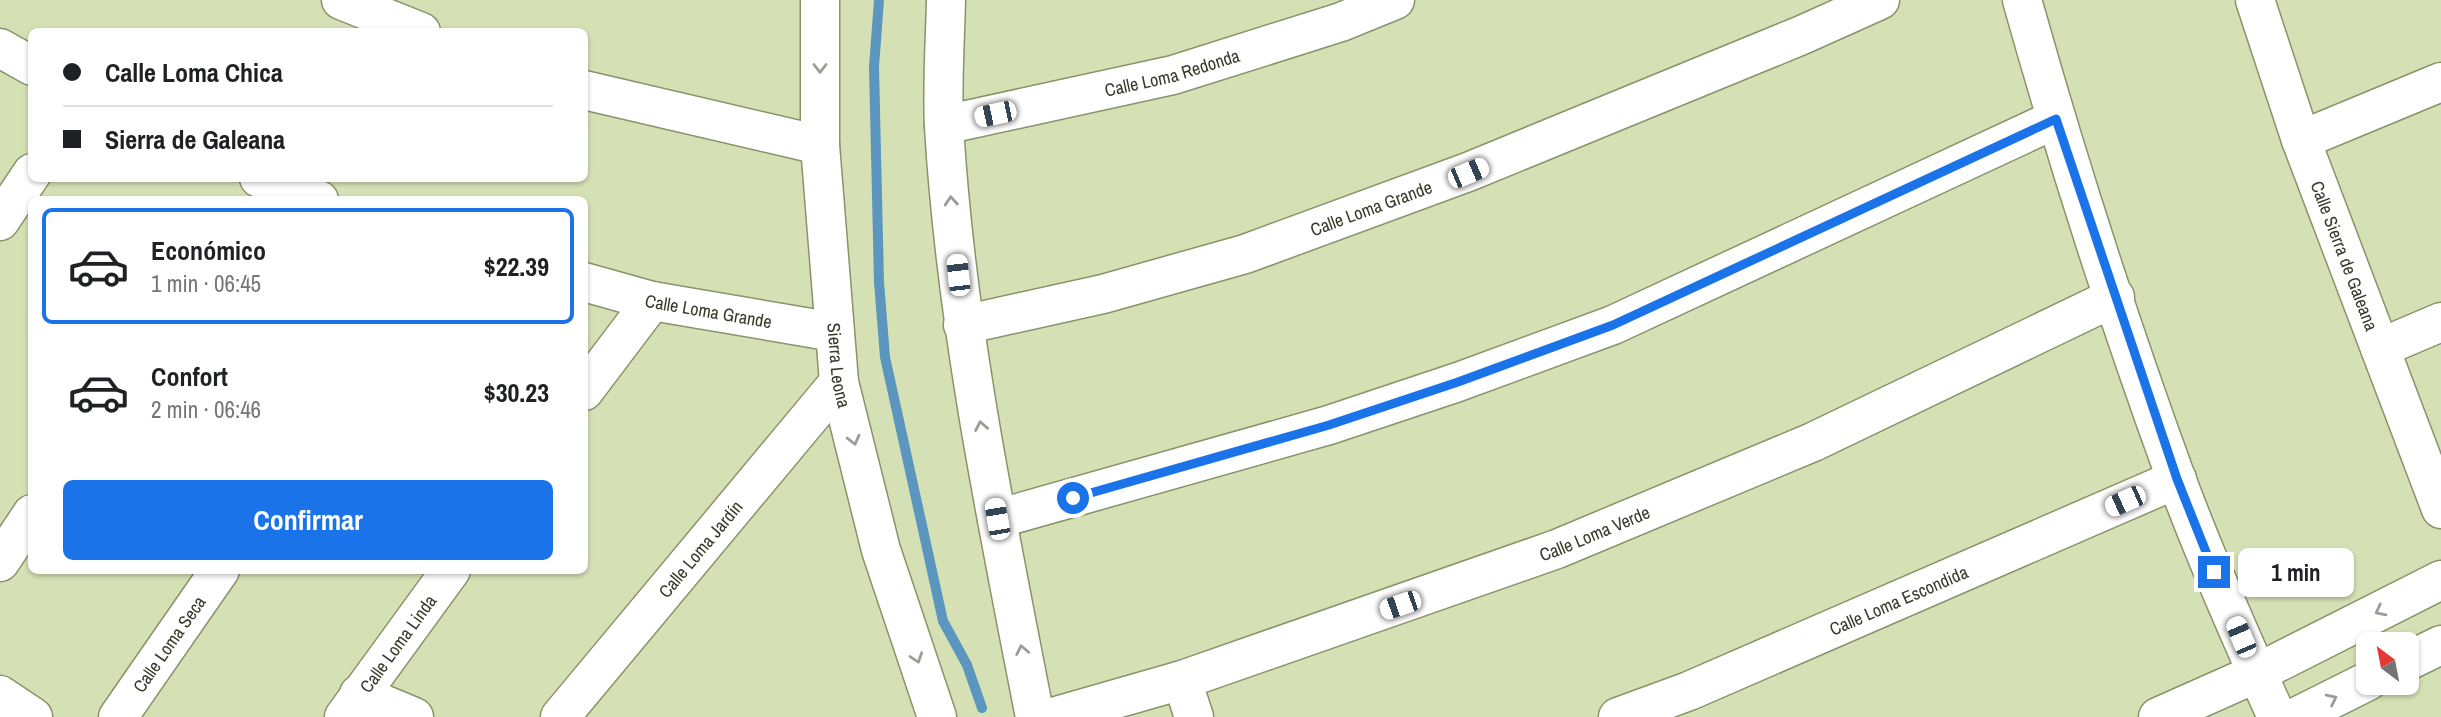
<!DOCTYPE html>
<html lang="es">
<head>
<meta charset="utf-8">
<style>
	:root { --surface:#fff; --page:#f6f6f6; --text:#202124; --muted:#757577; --line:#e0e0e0; --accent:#1a73e8 }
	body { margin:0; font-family:"Archivo Narrow",sans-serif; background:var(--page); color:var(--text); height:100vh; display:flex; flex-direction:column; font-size:26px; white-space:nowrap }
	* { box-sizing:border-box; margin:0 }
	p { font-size:23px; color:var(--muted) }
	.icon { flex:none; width:38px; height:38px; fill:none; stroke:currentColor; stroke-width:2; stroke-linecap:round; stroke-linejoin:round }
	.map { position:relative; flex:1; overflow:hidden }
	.details { position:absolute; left:28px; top:196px; width:560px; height:378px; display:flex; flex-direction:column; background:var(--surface); border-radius:10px; box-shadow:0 2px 5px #0004 }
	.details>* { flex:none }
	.guide { position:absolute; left:28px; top:28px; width:560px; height:154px; border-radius:10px; box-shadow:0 2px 5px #0004; display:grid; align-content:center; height:154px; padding:0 35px; background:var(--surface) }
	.needle { width:46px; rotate:328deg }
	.buttons { position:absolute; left:2356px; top:632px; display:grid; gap:14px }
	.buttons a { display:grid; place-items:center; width:63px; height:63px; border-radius:10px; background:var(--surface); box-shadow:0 2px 5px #0004; font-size:35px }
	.end { position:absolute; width:32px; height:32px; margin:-16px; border:9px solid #1a73e8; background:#fff; box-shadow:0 0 0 4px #fff }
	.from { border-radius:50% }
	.bubble { position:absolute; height:49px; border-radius:10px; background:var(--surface); box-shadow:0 2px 5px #0004; font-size:23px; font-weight:800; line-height:49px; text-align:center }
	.car { position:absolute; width:21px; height:42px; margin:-21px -10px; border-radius:9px; box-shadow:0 0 5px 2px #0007; background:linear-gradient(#fff 24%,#345 0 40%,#fff 0 76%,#345 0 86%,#fff 0) }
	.guide b { display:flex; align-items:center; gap:24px; height:66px; font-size:26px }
	.guide b+b { border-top:2px solid var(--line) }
	.guide i { width:18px; height:18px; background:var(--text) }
	ul { padding:12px 0 0; list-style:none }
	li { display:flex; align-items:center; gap:21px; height:116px; margin:0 14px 10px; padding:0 21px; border:4px solid transparent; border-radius:10px }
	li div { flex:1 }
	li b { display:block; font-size:26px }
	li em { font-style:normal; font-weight:800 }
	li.current { border-color:var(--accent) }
	li>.icon { width:63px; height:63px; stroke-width:1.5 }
	.button { display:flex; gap:14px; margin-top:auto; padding:14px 35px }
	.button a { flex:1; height:80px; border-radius:10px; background:var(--accent); color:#fff; font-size:28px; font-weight:800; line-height:80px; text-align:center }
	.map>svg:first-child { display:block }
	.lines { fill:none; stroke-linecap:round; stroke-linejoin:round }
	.stream { stroke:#5b96be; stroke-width:10 }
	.minor-casing { stroke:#89936a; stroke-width:41 }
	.tertiary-casing { stroke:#89936a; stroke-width:41 }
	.minor { stroke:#fff; stroke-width:38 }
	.tertiary { stroke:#fff; stroke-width:38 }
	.oneway { stroke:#9a9d94 }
	.route { stroke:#1a73e8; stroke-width:9 }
	.labels { text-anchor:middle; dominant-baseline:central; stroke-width:6; stroke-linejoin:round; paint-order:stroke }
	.street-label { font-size:18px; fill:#363b29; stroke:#d5e1b5 }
</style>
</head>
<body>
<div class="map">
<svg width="2441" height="717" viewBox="0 0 2441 717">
	<rect width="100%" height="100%" fill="#d5e1b5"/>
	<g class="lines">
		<polyline class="stream" points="879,0 874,67 879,282 885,357 943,621 967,665 982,708"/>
		<defs>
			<g id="minor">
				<polyline points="341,0 421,32"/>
				<path id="s1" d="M 820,0 L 820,145 L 839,382 L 881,550 L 937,717"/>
				<path d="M 946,0 C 945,42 942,85 944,127 C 956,326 997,522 1035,717"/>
				<path d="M 2022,0 C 2067,160 2119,322 2176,478 C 2206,559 2241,638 2277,717"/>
				<path id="s2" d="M 2255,0 L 2301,140 L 2441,509"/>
				<polyline points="0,48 32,66"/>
				<polyline points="584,90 820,145"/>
				<path id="s3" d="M 944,125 L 1173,75 L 1341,22 L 1395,0"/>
				<polyline points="2301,140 2441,82"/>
				<polyline points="259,178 319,200"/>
				<polyline points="0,221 32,173"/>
				<path id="s4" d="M 584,282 L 652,301 L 834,332"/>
				<path id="s5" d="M 963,325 L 1103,294 L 1245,254 L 1468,172 L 1802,35 L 1880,0"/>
				<polyline points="2380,348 2441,322"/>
				<polyline points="584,391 652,301"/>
				<polyline points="997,519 1329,425 1458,382 1613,325 2056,119"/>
				<polyline points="0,562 32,514"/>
				<polyline points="1182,680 1194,717"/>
				<polyline points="359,694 414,717"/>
				<polyline points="0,695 33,717"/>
				<path id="s6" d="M 118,717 L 220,570"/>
				<path id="s7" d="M 344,717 L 451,570"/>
				<path id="s8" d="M 560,717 L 839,382"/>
				<path id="s9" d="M 1053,717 L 1182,680 L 1557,549 L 1813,442 L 2115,297"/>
				<path id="s10" d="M 1618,717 L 1689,691 L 2177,479"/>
			</g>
			<g id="tertiary">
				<polyline points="2406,662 2441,645"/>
				<polyline points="2158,717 2257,673 2441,580"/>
				<polyline points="2296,717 2368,681"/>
			</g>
		</defs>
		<use href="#minor" class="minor-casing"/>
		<use href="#tertiary" class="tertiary-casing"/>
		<use href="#minor" class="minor"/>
		<use href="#tertiary" class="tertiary"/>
	</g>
	<defs><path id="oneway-chevron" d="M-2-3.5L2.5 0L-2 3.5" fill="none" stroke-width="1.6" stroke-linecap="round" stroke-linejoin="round" transform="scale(1.75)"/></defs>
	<g class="oneway">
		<use href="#oneway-chevron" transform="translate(820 68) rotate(90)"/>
		<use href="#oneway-chevron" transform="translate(951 201) rotate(-95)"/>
		<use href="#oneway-chevron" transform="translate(981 426) rotate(-100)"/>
		<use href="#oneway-chevron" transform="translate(854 440) rotate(76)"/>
		<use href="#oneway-chevron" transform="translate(2380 611) rotate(153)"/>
		<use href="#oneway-chevron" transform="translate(1022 650) rotate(-101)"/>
		<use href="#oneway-chevron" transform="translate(917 658) rotate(72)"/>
		<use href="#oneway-chevron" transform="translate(2332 699) rotate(-26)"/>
	</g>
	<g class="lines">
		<polyline class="route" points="1073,498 1329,425 1458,382 1613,325 2056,119 2177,479 2214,572"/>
	</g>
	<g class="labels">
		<g class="street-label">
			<text stroke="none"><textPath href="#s3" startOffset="234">Calle Loma Redonda</textPath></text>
			<text stroke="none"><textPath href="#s5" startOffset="425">Calle Loma Grande</textPath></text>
			<text stroke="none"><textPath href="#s2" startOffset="271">Calle Sierra de Galeana</textPath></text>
			<text stroke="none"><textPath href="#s4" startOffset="128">Calle Loma Grande</textPath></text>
			<text stroke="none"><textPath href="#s1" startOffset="366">Sierra Leona</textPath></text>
			<text stroke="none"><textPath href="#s9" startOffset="572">Calle Loma Verde</textPath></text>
			<text stroke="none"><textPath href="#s8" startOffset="219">Calle Loma Jardín</textPath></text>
			<text stroke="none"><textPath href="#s10" startOffset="304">Calle Loma Escondida</textPath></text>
			<text stroke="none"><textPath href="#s7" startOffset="91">Calle Loma Linda</textPath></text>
			<text stroke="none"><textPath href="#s6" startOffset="89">Calle Loma Seca</textPath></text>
		</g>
	</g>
</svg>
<div class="buttons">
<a><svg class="needle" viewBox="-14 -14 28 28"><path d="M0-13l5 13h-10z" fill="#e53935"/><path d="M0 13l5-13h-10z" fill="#757577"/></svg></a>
</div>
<i class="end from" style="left:1073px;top:498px"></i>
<i class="end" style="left:2214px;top:572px"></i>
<div class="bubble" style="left:2238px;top:548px;width:116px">1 min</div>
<i class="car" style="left:995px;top:114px;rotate:258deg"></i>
<i class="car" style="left:1468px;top:173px;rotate:67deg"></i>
<i class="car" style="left:958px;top:275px;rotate:354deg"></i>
<i class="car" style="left:2125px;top:501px;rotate:246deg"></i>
<i class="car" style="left:997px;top:519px;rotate:350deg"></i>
<i class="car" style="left:1400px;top:605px;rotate:251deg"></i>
<i class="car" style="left:2241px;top:637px;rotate:337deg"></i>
<div class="guide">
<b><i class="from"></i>Calle Loma Chica</b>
<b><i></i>Sierra de Galeana</b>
</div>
<section class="details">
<ul>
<li class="current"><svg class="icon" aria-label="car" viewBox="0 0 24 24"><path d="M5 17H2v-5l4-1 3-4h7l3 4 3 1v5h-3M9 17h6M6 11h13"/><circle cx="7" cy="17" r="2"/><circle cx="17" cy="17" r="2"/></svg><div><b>Económico</b><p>1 min · 06:45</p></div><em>$22.39</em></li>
<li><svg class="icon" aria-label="car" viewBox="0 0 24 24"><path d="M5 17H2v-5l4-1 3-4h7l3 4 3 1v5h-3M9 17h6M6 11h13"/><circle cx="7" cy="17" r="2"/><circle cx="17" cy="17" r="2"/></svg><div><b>Confort</b><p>2 min · 06:46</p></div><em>$30.23</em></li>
</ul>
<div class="button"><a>Confirmar</a></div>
</section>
</div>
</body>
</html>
